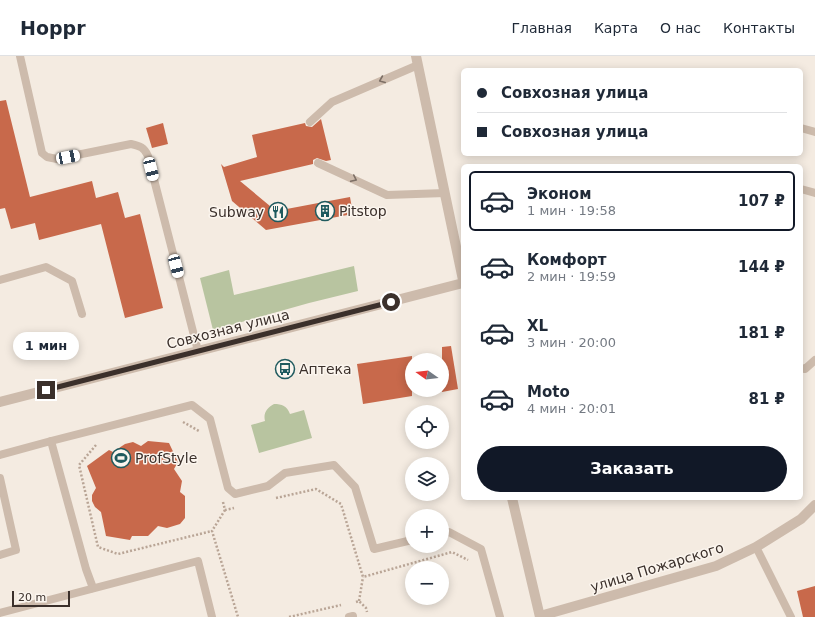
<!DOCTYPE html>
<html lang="ru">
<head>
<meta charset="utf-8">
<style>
	:root { --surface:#fff; --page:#f6f6f7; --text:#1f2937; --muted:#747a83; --line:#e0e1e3; --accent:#111827 }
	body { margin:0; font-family:"DejaVu Sans",sans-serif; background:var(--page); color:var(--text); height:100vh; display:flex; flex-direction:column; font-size:15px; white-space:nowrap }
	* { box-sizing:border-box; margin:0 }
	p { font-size:13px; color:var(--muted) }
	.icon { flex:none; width:22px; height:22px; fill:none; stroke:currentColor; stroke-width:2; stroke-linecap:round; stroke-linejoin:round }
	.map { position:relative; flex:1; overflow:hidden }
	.panel { position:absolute; left:461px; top:108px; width:342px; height:336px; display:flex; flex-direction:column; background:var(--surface); border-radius:6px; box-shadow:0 2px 10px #0003 }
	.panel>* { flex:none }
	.banner { position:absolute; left:461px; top:12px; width:342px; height:88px; border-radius:6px; box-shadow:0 2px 10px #0003; display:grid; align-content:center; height:88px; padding:0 16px; background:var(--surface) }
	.needle { width:26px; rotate:284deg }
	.tools { position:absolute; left:405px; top:297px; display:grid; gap:8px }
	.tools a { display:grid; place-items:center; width:44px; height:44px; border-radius:50%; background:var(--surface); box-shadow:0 2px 10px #0003; font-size:20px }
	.scale { position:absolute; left:12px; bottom:10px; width:58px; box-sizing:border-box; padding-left:4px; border:2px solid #3b302b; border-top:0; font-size:11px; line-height:14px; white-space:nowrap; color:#3b302b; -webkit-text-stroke:3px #fbf5ee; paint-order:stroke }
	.end { position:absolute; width:18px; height:18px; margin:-9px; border:5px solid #3b302b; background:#fff; box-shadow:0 0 0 2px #fff }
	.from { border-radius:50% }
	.bubble { position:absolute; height:28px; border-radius:14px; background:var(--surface); box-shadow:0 2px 10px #0003; font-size:13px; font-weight:800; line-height:28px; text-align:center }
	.car { position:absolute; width:12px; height:24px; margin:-12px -6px; border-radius:5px; box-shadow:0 0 3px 1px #0007; background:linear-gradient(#fff 24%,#345 0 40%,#fff 0 76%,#345 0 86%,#fff 0) }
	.banner b { display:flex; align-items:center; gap:14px; height:38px; font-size:15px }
	.banner b+b { border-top:1px solid var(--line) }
	.banner i { width:10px; height:10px; background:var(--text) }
	ul { padding:7px 0 0; list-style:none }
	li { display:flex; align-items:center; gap:12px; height:60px; margin:0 8px 6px; padding:0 8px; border:2px solid transparent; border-radius:6px }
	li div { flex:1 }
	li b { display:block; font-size:15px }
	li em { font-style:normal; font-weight:800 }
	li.current { border-color:var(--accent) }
	li>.icon { width:36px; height:36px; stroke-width:1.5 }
	.action { display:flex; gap:8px; margin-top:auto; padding:8px 16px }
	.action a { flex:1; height:46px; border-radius:24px; background:var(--accent); color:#fff; font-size:16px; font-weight:800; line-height:46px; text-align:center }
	header { display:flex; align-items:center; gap:24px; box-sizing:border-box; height:56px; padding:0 20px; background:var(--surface); border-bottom:1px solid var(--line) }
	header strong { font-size:19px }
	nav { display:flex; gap:22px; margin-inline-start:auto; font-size:14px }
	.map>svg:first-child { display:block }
	.green { fill:#b8c4a0 }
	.building { fill:#c8694b }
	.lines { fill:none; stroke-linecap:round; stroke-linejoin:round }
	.path { stroke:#b9a596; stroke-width:2.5; stroke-dasharray:2 2; stroke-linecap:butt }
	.service { stroke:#cdbbac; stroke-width:8 }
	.tertiary { stroke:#cdbbac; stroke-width:10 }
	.oneway { stroke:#7d6f65 }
	.route { stroke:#3b302b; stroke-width:5 }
	.labels { text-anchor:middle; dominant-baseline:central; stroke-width:3; stroke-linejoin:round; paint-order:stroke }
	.poi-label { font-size:14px; fill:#3b302b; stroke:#fbf5ee; text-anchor:start }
	.street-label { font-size:14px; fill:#3b302b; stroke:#fbf5ee }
</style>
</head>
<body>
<header>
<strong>Hoppr</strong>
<nav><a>Главная</a><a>Карта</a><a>О нас</a><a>Контакты</a></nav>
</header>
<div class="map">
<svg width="815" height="561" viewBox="0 0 815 561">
	<rect width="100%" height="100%" fill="#f4ebe1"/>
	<g class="green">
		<polygon points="354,210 358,235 309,247 213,274 200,222 229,214 234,239"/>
		<path d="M 274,348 C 282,348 287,350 290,358 L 304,354 L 312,382 L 259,397 L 251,369 L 265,365 C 263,357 267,352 274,348 Z"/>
	</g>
	<g class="building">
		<polygon points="6,44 30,141 92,125 96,142 118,136 125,162 140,158 163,252 125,262 101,168 39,184 35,167 11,173 5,152 0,153 0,45"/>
		<polygon points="321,63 331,104 326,105 317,102 313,104 313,108 240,125 276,155 350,141 353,158 266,174 232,145 221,108 224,111 257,101 252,79 305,67 306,70 312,71"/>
		<polygon points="163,67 168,88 152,92 146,72"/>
		<polygon points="451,290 458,333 442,336 442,291"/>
		<polygon points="412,300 412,340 363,348 357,308"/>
		<polygon points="148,385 169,387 178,406 174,413 182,425 180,436 185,440 185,462 180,468 167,472 158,470 148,480 132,480 130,484 106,480 101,456 95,451 92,445 92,439 96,432 87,410 109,394 113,396 125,388 133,386 141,390"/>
		<polygon points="815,530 815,561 803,561 797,535"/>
	</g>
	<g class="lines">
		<g class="path">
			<polyline points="183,366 199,375"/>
			<polyline points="96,389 79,409 98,491 118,498 212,475"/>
			<polyline points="276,442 316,433 341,448 363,521 452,496 468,504"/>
			<polyline points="223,446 225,454 234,452"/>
			<polyline points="225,454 212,475 238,561"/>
			<polyline points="359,545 363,521"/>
			<polyline points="356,546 359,545 366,552 367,556"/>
			<polyline points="289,561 341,549"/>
		</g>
		<g class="service">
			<path d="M 20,0 L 42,97 L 47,101 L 57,103 L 131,88 C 140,90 144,91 148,100 L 198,295"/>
			<polyline points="310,66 332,46 418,9"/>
			<polyline points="801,72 815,76"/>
			<polyline points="318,107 387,139 445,137"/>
			<polyline points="801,133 815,137"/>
			<polyline points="0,224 46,211 72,225 82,258"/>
			<polyline points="801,312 805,313 815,304"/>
			<polyline points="51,385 86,513 93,532"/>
			<polyline points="0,399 51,385 192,349 210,363 228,432 235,438 268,430 285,417 334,409 355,431 374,493 412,484"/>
			<polyline points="0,422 16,494 0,499"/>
			<polyline points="442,477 449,476 481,493 500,561"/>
			<polyline points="756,491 791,561"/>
			<polyline points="0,557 198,505 212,561"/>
			<polyline points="349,561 353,560 353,561"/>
		</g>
		<g class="tertiary">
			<polyline points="416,0 463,224"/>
			<polyline points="0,346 463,227"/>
			<polyline points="512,442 540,561"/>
			<polyline points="540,560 716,510 756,491 801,463 815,449"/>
		</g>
	</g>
	<defs><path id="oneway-chevron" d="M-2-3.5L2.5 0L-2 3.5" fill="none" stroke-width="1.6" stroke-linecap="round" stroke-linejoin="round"/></defs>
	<g class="oneway">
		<use href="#oneway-chevron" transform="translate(382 24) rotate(157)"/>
		<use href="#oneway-chevron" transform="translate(354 123) rotate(25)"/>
	</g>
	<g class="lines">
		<polyline class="route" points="46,334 391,246"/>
	</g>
	<defs>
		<symbol id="building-ring" viewBox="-11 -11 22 22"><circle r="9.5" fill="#fbf5ee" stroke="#1f5a5e" stroke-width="1.5"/><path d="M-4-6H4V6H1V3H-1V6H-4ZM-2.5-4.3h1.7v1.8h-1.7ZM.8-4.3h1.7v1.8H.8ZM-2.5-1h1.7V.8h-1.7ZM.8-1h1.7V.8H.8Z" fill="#1f5a5e"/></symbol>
		<symbol id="restaurant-ring" viewBox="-11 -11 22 22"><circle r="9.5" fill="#fbf5ee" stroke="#1f5a5e" stroke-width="1.5"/><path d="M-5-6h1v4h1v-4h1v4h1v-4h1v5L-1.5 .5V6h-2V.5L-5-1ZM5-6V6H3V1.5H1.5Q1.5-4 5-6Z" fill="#1f5a5e"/></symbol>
		<symbol id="bus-ring" viewBox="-11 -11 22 22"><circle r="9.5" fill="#fbf5ee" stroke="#1f5a5e" stroke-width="1.5"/><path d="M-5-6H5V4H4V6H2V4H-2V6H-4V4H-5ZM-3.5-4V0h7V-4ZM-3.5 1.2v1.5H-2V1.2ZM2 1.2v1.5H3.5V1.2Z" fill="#1f5a5e"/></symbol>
		<symbol id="stadium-ring" viewBox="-11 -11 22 22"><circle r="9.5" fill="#fbf5ee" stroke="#1f5a5e" stroke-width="1.5"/><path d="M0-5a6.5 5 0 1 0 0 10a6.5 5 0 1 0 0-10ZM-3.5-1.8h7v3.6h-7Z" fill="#1f5a5e"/></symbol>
	</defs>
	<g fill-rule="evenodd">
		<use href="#building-ring" x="314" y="144" width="22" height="22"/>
		<use href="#restaurant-ring" x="267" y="145" width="22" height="22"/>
		<use href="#bus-ring" x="274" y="302" width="22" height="22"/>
		<use href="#stadium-ring" x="110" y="391" width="22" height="22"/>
	</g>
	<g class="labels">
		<g class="poi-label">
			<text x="339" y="155">Pitstop</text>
			<text x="264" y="156" text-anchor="end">Subway</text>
			<text x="299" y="313">Аптека</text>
			<text x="135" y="402">ProfStyle</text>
		</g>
		<g class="street-label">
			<text transform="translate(228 273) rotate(-14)">Совхозная улица</text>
			<text transform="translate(657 511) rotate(-17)">улица Пожарского</text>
		</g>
	</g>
</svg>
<div class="tools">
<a><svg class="needle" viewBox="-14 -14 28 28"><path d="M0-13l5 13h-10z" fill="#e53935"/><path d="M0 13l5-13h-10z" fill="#747a83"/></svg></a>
<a><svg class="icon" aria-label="locate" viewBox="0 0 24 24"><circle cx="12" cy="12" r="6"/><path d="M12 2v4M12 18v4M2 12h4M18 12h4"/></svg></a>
<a><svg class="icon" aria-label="layers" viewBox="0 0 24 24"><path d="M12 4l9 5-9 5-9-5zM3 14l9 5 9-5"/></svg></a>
<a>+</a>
<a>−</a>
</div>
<div class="scale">20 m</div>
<i class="end from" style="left:391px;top:246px"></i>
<i class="end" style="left:46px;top:334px"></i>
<div class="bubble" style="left:13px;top:276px;width:66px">1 мин</div>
<i class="car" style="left:68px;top:101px;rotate:79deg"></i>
<i class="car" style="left:151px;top:113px;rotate:166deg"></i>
<i class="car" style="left:176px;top:210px;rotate:165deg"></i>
<div class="banner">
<b><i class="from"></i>Совхозная улица</b>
<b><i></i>Совхозная улица</b>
</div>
<section class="panel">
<ul>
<li class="current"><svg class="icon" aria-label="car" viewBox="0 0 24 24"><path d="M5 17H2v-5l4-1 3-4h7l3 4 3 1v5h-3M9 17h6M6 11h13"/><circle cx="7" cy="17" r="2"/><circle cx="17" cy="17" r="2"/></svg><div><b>Эконом</b><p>1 мин · 19:58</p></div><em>107 ₽</em></li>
<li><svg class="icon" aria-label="car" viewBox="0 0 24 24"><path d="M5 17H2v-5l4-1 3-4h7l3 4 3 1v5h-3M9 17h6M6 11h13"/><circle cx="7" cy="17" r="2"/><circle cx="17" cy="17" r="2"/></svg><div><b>Комфорт</b><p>2 мин · 19:59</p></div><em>144 ₽</em></li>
<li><svg class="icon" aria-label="car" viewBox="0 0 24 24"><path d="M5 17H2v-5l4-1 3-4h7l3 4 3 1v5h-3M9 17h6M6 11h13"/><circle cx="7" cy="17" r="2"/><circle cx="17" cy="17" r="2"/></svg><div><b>XL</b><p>3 мин · 20:00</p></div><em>181 ₽</em></li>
<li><svg class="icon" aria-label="car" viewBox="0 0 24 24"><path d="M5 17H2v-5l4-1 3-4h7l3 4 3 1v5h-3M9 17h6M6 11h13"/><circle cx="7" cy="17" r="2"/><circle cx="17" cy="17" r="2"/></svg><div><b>Moto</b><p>4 мин · 20:01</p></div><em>81 ₽</em></li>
</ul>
<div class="action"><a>Заказать</a></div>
</section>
</div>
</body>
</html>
